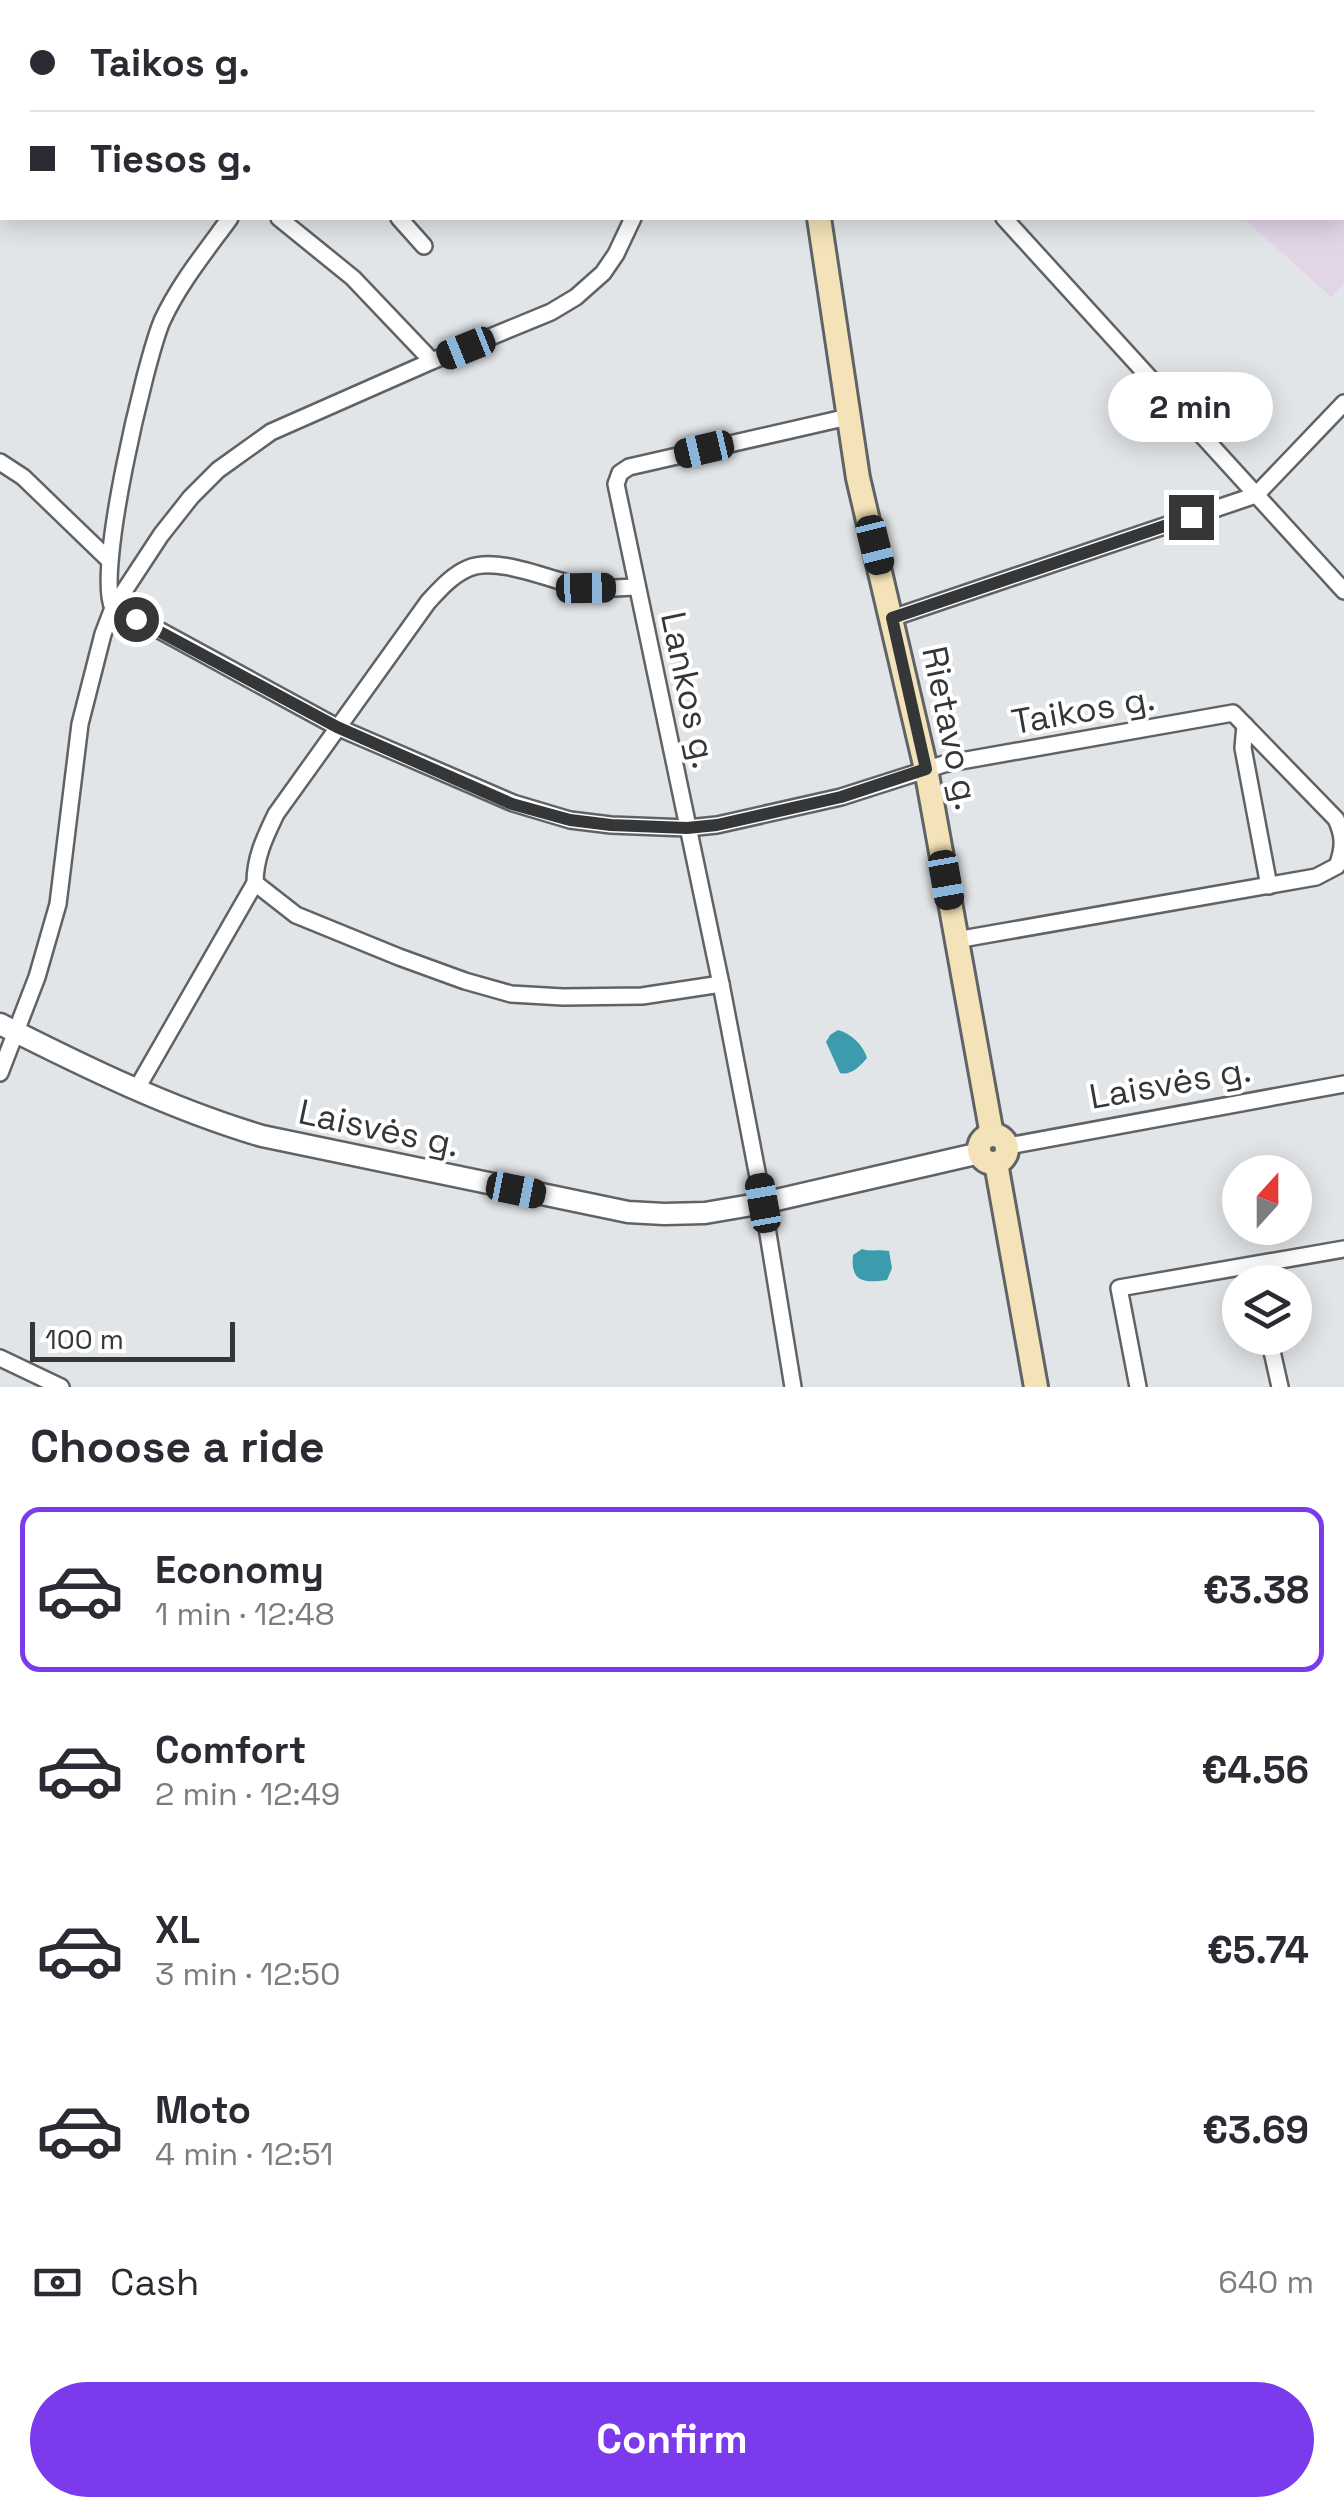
<!DOCTYPE html>
<html lang="en">
<head>
<meta charset="utf-8">
<style>
	:root { --surface:#fff; --page:#f2f2f3; --text:#2b2b33; --muted:#7c7c81; --line:#e1e1e2; --accent:#7c3aed }
	body { margin:0; font-family:"Space Grotesk",sans-serif; background:var(--page); color:var(--text); height:100vh; display:flex; flex-direction:column; font-size:38px; white-space:nowrap }
	* { box-sizing:border-box; margin:0 }
	p { font-size:32px; color:var(--muted) }
	.icon { flex:none; width:55px; height:55px; fill:none; stroke:currentColor; stroke-width:2; stroke-linecap:round; stroke-linejoin:round }
	.map { position:relative; height:1387px; overflow:hidden }
	.sheet { display:flex; flex-direction:column; background:var(--surface); flex:1 }
	.sheet>* { flex:none }
	.guide { position:absolute; left:0px; top:0px; width:1345px; height:220px; box-shadow:0 5px 25px #0003; display:grid; align-content:center; height:220px; padding:0 30px; background:var(--surface) }
	.needle { width:65px; rotate:21deg }
	.buttons { position:absolute; left:1222px; top:1155px; display:grid; gap:20px }
	.buttons a { display:grid; place-items:center; width:90px; height:90px; border-radius:50%; background:var(--surface); box-shadow:0 5px 25px #0003; font-size:50px }
	.scale { position:absolute; left:30px; bottom:25px; width:205px; box-sizing:border-box; padding-left:10px; border:5px solid #353638; border-top:0; font-size:28px; line-height:35px; white-space:nowrap; color:#353638; -webkit-text-stroke:8px #fff; paint-order:stroke }
	.end { position:absolute; width:45px; height:45px; margin:-22px; border:12px solid #353638; background:#fff; box-shadow:0 0 0 5px #fff }
	.from { border-radius:50% }
	.bubble { position:absolute; height:70px; border-radius:35px; background:var(--surface); box-shadow:0 5px 25px #0003; font-size:32px; font-weight:700; line-height:70px; text-align:center }
	.car { position:absolute; width:30px; height:60px; margin:-30px -15px; border-radius:12px; box-shadow:0 0 8px 2px #0007; background:linear-gradient(#222 24%,#8ab4d8 0 40%,#222 0 76%,#8ab4d8 0 86%,#222 0) }
	.guide b { display:flex; align-items:center; gap:35px; height:95px; font-size:38px }
	.guide b+b { border-top:2px solid var(--line) }
	.guide i { width:25px; height:25px; background:var(--text) }
	ul { padding:0; list-style:none }
	li { display:flex; align-items:center; gap:30px; height:165px; margin:0 20px 15px; padding:0 10px; border:5px solid transparent; border-radius:20px }
	li div { flex:1 }
	li b { display:block; font-size:38px }
	li em { font-style:normal; font-weight:700 }
	li.on { border-color:var(--accent) }
	li>.icon { width:90px; height:90px; stroke-width:1.5 }
	h2 { padding:0 30px; font-size:45px; line-height:120px }
	.pay { display:flex; align-items:center; gap:25px; height:110px; padding:0 30px; font-size:38px }
	.pay p { margin-inline-start:auto }
	.action { display:flex; gap:20px; margin-top:auto; padding:20px 30px }
	.action a { flex:1; height:115px; border-radius:60px; background:var(--accent); color:#fff; font-size:40px; font-weight:700; line-height:115px; text-align:center }
	.map>svg:first-child { display:block }
	.industrial { fill:#e3d5e8 }
	.water { fill:#3c9cae }
	.lines { fill:none; stroke-linecap:round; stroke-linejoin:round }
	.minor-casing { stroke:#606366; stroke-width:20 }
	.tertiary-casing { stroke:#606366; stroke-width:25 }
	.secondary-casing { stroke:#606366; stroke-width:28 }
	.minor { stroke:#fff; stroke-width:15 }
	.tertiary { stroke:#fff; stroke-width:20 }
	.secondary { stroke:#f4e3b8; stroke-width:22 }
	.route { stroke:#353638; stroke-width:12 }
	.labels { text-anchor:middle; dominant-baseline:central; stroke-width:8; stroke-linejoin:round; paint-order:stroke }
	.street-label { font-size:35px; fill:#353638; stroke:#fff }
</style>
</head>
<body>
<div class="map">
<svg width="1344" height="1387" viewBox="0 0 1344 1387">
	<rect width="100%" height="100%" fill="#e2e5e8"/>
	<polygon class="industrial" points="1220,0 1344,0 1344,283 1331,297 1243,218 1342,218 1342,2 1218,2"/>
	<g class="water">
		<path d="M 838,1030 C 852,1034 863,1045 867,1058 C 860,1066 851,1076 840,1073 L 826,1042 L 830,1035 Z"/>
		<path d="M 862,1249 C 871,1252 879,1249 889,1251 L 892,1268 L 887,1280 C 865,1283 850,1283 853,1255 Z"/>
	</g>
	<g class="lines">
		<defs>
			<g id="minor">
				<polyline points="189,0 191,2"/>
				<polyline points="0,1 2,3"/>
				<polyline points="409,2 411,0"/>
				<polyline points="0,159 2,154"/>
				<polyline points="279,218 353,278 432,361"/>
				<polyline points="399,218 424,246"/>
				<polyline points="1004,218 1344,591"/>
				<polyline points="0,462 23,477 109,560"/>
				<path d="M 113,608 L 159,630 L 337,727 L 513,803 L 570,820 L 611,825 L 687,828 L 717,825 L 841,797 L 944,764 L 1233,713 L 1336,819 C 1344,836 1344,848 1337,866 L 1316,877 L 956,940"/>
				<path d="M 113,608 C 95,574 145,362 162,321 C 179,284 206,251 230,218"/>
				<polyline points="892,618 1256,495 1344,403"/>
				<polyline points="1245,725 1243,748 1269,886"/>
				<polyline points="255,883 296,915 399,957 465,981 511,994 563,997 642,996 721,984"/>
				<polyline points="0,1073 37,977 58,904 80,724 103,634 113,608 161,535 191,497 218,470 271,432 432,361 551,312 576,297 603,273 616,254 633,218"/>
				<path d="M 136,1090 L 255,883 C 255,857 265,837 276,814 L 428,602 C 440,589 452,575 469,568 C 499,556 552,581 583,587 C 600,590 620,587 637,587"/>
				<polyline points="1008,1146 1344,1084"/>
				<polyline points="1269,1338 1280,1387"/>
				<polyline points="0,1358 61,1387"/>
				<polyline points="793,1387 763,1203 721,984 616,484 620,473 629,467 848,417"/>
				<polyline points="1138,1387 1119,1288 1344,1249"/>
			</g>
			<path id="tertiary" d="M 0,1024 C 85,1067 171,1109 262,1136 L 628,1212 L 664,1214 L 705,1213 L 763,1203 L 980,1153"/>
			<g id="secondary">
				<polyline points="807,2 808,0"/>
				<polyline points="819,218 858,478 926,769 992,1135"/>
				<circle cx="993" cy="1149" r="14"/>
				<polyline points="996,1163 1036,1387"/>
			</g>
		</defs>
		<use href="#minor" class="minor-casing"/>
		<use href="#tertiary" class="tertiary-casing"/>
		<use href="#secondary" class="secondary-casing"/>
		<use href="#minor" class="minor"/>
		<use href="#tertiary" class="tertiary"/>
		<use href="#secondary" class="secondary"/>
	</g>
	<g class="lines">
		<polyline class="route" points="136,619 337,727 512,804 570,820 611,825 687,828 717,825 841,797 926,769 892,618 1191,517"/>
	</g>
	<g class="labels">
		<g class="street-label">
			<text transform="translate(689 690) rotate(78)">Lankos g.</text>
			<text transform="translate(1083 710) rotate(-10)">Taikos g.</text>
			<text transform="translate(951 728) rotate(78)">Rietavo g.</text>
			<text transform="translate(1170 1083) rotate(-10)">Laisvės g.</text>
			<text transform="translate(379 1128) rotate(12)">Laisvės g.</text>
		</g>
	</g>
</svg>
<div class="buttons">
<a><svg class="needle" viewBox="-14 -14 28 28"><path d="M0-13l5 13h-10z" fill="#e53935"/><path d="M0 13l5-13h-10z" fill="#7c7c81"/></svg></a>
<a><svg class="icon" aria-label="layers" viewBox="0 0 24 24"><path d="M12 4l9 5-9 5-9-5zM3 14l9 5 9-5"/></svg></a>
</div>
<div class="scale">100 m</div>
<i class="end from" style="left:136px;top:619px"></i>
<i class="end" style="left:1191px;top:517px"></i>
<div class="bubble" style="left:1108px;top:372px;width:165px">2 min</div>
<i class="car" style="left:466px;top:348px;rotate:248deg"></i>
<i class="car" style="left:704px;top:449px;rotate:257deg"></i>
<i class="car" style="left:875px;top:545px;rotate:166deg"></i>
<i class="car" style="left:586px;top:588px;rotate:89deg"></i>
<i class="car" style="left:946px;top:880px;rotate:170deg"></i>
<i class="car" style="left:516px;top:1190px;rotate:101deg"></i>
<i class="car" style="left:763px;top:1203px;rotate:350deg"></i>
<div class="guide">
<b><i class="from"></i>Taikos g.</b>
<b><i></i>Tiesos g.</b>
</div>
</div>
<section class="sheet">
<h2>Choose a ride</h2>
<ul>
<li class="on"><svg class="icon" aria-label="car" viewBox="0 0 24 24"><path d="M5 17H2v-5l4-1 3-4h7l3 4 3 1v5h-3M9 17h6M6 11h13"/><circle cx="7" cy="17" r="2"/><circle cx="17" cy="17" r="2"/></svg><div><b>Economy</b><p>1 min · 12:48</p></div><em>€3.38</em></li>
<li><svg class="icon" aria-label="car" viewBox="0 0 24 24"><path d="M5 17H2v-5l4-1 3-4h7l3 4 3 1v5h-3M9 17h6M6 11h13"/><circle cx="7" cy="17" r="2"/><circle cx="17" cy="17" r="2"/></svg><div><b>Comfort</b><p>2 min · 12:49</p></div><em>€4.56</em></li>
<li><svg class="icon" aria-label="car" viewBox="0 0 24 24"><path d="M5 17H2v-5l4-1 3-4h7l3 4 3 1v5h-3M9 17h6M6 11h13"/><circle cx="7" cy="17" r="2"/><circle cx="17" cy="17" r="2"/></svg><div><b>XL</b><p>3 min · 12:50</p></div><em>€5.74</em></li>
<li><svg class="icon" aria-label="car" viewBox="0 0 24 24"><path d="M5 17H2v-5l4-1 3-4h7l3 4 3 1v5h-3M9 17h6M6 11h13"/><circle cx="7" cy="17" r="2"/><circle cx="17" cy="17" r="2"/></svg><div><b>Moto</b><p>4 min · 12:51</p></div><em>€3.69</em></li>
</ul>
<div class="pay"><svg class="icon" aria-label="cash" viewBox="0 0 24 24"><path d="M3 7h18v10H3z"/><circle cx="12" cy="12" r="2"/></svg>Cash<p>640 m</p></div>
<div class="action"><a>Confirm</a></div>
</section>
</body>
</html>
